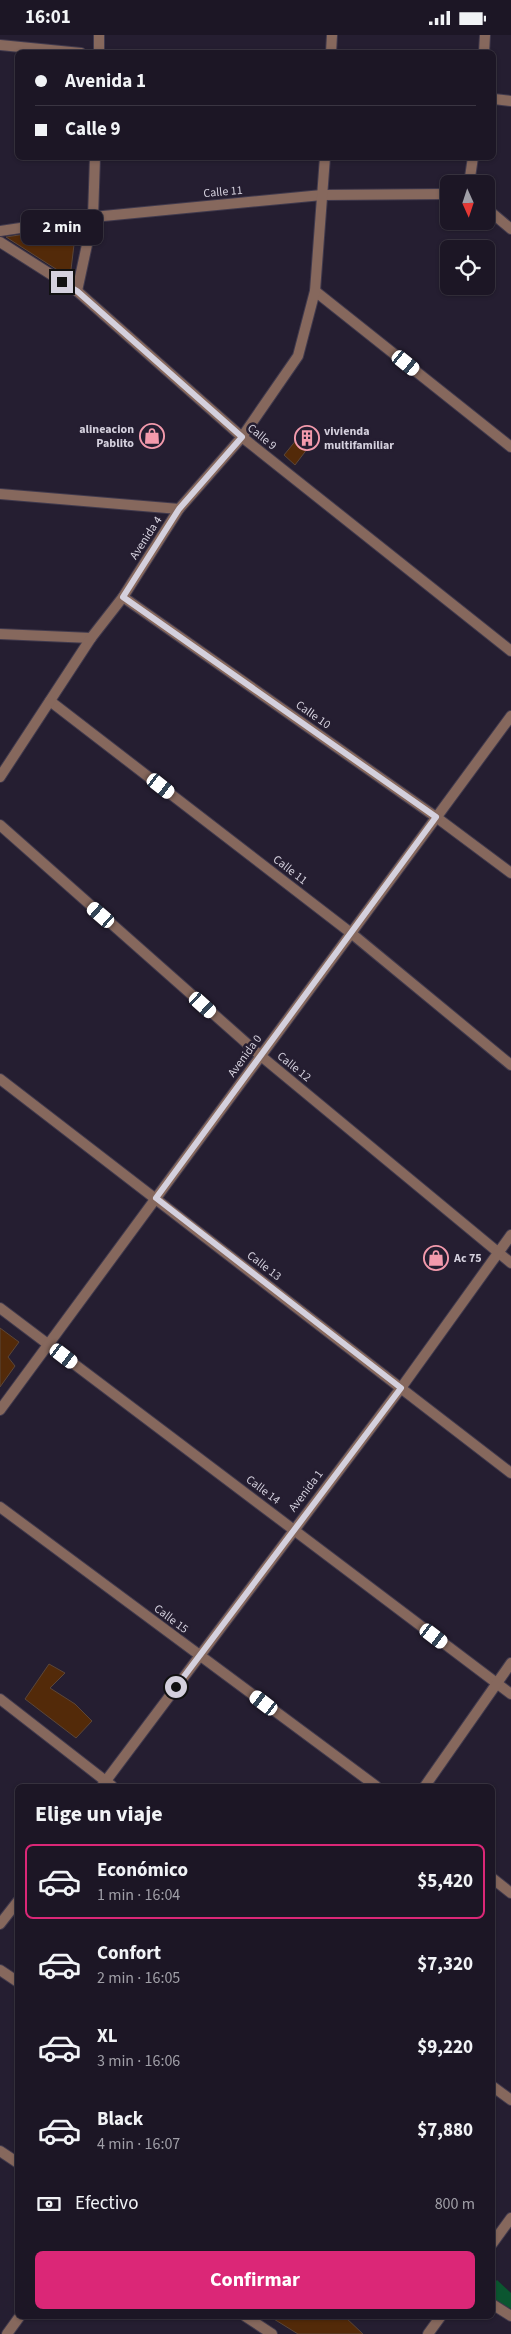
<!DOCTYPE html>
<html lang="es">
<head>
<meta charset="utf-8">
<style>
	:root { --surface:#1c1625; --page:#251f2d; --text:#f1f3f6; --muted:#a09fa7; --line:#3a3542; --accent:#db2777 }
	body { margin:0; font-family:"Source Sans 3",sans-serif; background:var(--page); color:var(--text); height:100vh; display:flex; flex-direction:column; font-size:19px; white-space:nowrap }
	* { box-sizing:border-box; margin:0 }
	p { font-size:16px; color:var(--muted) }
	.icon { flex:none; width:28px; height:28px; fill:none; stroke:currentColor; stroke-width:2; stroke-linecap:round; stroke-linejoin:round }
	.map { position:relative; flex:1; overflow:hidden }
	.panel { position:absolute; left:15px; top:1749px; width:480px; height:535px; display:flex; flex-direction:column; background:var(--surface); border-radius:8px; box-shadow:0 1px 4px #0004,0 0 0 1px var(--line) }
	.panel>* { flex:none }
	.top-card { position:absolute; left:15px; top:15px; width:481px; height:110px; border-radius:8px; box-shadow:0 1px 4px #0004,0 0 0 1px var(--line); display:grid; align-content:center; height:110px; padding:0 20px; background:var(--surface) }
	.needle { width:32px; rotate:177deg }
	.controls { position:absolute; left:440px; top:140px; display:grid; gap:10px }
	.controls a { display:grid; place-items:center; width:55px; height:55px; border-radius:8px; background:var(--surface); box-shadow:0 1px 4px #0004,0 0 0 1px var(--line); font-size:25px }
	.end { position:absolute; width:22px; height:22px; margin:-11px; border:6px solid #d4d0dd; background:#111; box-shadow:0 0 0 2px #111 }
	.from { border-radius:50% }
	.bubble { position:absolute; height:35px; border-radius:8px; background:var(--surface); box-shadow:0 1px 4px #0004,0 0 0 1px var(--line); font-size:16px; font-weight:700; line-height:35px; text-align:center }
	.car { position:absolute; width:15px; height:30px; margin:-15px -8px; border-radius:6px; box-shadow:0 0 4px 1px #0007; background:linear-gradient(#fff 24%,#345 0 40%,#fff 0 76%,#345 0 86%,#fff 0) }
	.top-card b { display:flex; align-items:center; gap:18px; height:48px; font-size:19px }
	.top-card b+b { border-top:1px solid var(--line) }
	.top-card i { width:12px; height:12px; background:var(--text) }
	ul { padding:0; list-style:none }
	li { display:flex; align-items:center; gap:15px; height:75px; margin:0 10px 8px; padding:0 10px; border:2px solid transparent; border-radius:8px }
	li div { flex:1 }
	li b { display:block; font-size:19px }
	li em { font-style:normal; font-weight:700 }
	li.current { border-color:var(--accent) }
	li>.icon { width:45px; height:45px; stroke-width:1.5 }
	h2 { padding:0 20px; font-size:22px; line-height:60px }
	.pay { display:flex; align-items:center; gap:12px; height:55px; padding:0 20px; font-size:19px }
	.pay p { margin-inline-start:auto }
	.action { display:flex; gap:10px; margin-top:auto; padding:10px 20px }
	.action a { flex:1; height:58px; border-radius:8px; background:var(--accent); color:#fff; font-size:20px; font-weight:700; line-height:58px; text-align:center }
	.status { display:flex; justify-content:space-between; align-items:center; height:35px; padding:0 25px; background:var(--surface); direction:ltr }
	.status svg { height:14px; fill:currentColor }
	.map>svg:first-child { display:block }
	.green { fill:#0b5630 }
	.building { fill:#532a09; stroke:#5b4639 }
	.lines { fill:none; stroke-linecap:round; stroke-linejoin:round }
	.minor-casing { stroke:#413a4d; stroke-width:12 }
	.tertiary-casing { stroke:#413a4d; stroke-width:12 }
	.minor { stroke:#86685d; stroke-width:10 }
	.tertiary { stroke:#86685d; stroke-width:10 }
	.route { stroke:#d4d0dd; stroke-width:6 }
	.labels { text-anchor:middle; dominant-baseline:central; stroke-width:5; stroke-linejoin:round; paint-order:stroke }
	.street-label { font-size:12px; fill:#d4d0dd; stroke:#251e31 }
	.poi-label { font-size:12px; font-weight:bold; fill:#d4d0dd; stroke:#251e31; text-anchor:start }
</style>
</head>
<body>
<div class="status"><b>16:01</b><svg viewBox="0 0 49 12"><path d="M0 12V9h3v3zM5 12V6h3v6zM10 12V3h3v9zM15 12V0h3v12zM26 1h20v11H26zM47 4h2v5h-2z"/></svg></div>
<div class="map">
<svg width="511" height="2299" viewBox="0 0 511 2299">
	<rect width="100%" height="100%" fill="#251e31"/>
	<polygon class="green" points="497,2245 511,2258 511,2274 493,2264 493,2249"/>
	<g class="building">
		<polygon points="65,193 76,193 70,243 6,202"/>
		<polygon points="306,393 317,401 295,430 284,420"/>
		<polygon points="0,1293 19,1307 8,1322 15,1331 0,1352"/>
		<polygon points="49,1629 65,1638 50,1653 75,1669 92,1686 76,1703 25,1664"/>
		<polygon points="269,2281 344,2281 363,2299 298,2299"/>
	</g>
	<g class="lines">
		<defs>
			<g id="minor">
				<polyline points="0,10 81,18"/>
				<polyline points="99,18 99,0"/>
				<polyline points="331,18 332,0"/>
				<polyline points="484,18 485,0"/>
				<polyline points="494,64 511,66"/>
				<polyline points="469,149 473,122"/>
				<polyline points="486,173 511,194"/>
				<polyline points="0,196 93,182 322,160 449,159"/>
				<polyline points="0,207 77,256 242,402 511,616"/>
				<polyline points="77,256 93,182 95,122"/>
				<polyline points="315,256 511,412"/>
				<polyline points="0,459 179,474"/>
				<polyline points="123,562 436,782 511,838"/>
				<polyline points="0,599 91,603"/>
				<polyline points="50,666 351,898 511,1030"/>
				<polyline points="0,742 91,603 123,562 179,474 242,402 298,321 315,256 325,122"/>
				<polyline points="0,790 261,1021 511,1228"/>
				<polyline points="0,1044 511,1438"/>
				<polyline points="0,1273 511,1659"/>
				<polyline points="0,1375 511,681"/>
				<polyline points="0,1472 376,1751"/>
				<polyline points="0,1664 112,1751"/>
				<polyline points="425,1751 511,1628"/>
				<polyline points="492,1843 511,1858"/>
				<polyline points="0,1935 18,1947"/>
				<polyline points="492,2051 511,2065"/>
				<polyline points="0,2116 18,2128"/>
				<polyline points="492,2209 511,2183"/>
				<polyline points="492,2269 511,2281"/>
				<polyline points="245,2281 272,2299"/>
				<polyline points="7,2299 20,2281"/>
				<polyline points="428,2299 441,2281"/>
			</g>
			<g id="tertiary">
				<polyline points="102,1751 401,1353 511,1200"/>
				<polyline points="0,1889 18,1866"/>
			</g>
		</defs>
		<use href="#minor" class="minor-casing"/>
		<use href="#tertiary" class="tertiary-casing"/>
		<use href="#minor" class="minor"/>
		<use href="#tertiary" class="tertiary"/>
	</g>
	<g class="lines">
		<polyline class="route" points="62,247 77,256 242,402 179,474 123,562 436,782 156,1163 401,1353 176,1652"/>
	</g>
	<defs>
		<symbol id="shop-ring" viewBox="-11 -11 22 22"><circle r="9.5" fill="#251e31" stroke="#f39aac" stroke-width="1.5"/><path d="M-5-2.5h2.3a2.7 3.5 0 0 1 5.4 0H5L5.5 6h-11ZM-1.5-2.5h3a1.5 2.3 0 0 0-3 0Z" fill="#f39aac"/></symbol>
		<symbol id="building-ring" viewBox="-11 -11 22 22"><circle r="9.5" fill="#251e31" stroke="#f39aac" stroke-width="1.5"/><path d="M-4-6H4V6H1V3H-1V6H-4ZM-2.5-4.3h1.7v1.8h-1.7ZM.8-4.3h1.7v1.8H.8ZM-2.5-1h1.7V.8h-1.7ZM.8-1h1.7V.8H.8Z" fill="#f39aac"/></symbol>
	</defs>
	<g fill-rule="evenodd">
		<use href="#shop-ring" x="138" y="387" width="28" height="28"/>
		<use href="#building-ring" x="293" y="389" width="28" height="28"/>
		<use href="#shop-ring" x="422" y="1209" width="28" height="28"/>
	</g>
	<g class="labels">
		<g class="street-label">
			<text transform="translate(223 157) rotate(-5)">Calle 11</text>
			<text transform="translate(262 402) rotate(39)">Calle 9</text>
			<text transform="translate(146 503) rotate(-57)">Avenida 4</text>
			<text transform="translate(313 680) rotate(35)">Calle 10</text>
			<text transform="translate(290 835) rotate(38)">Calle 11</text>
			<text transform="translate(245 1021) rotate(-54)">Avenida 0</text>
			<text transform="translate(294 1032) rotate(39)">Calle 12</text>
			<text transform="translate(264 1231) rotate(38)">Calle 13</text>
			<text transform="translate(263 1455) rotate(37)">Calle 14</text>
			<text transform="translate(306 1456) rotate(-53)">Avenida 1</text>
			<text transform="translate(171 1584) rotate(37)">Calle 15</text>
		</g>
		<g class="poi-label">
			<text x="134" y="394" text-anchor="end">alineacion<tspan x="134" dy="14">Pablito</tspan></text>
			<text x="324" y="396">vivienda<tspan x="324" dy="14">multifamiliar</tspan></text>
			<text x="454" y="1223">Ac 75</text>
		</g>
	</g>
</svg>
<div class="controls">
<a><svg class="needle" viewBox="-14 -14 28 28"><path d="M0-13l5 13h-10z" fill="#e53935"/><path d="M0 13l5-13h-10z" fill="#a09fa7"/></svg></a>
<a><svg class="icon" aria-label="locate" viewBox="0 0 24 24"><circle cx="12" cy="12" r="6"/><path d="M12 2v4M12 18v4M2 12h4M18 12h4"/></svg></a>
</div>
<i class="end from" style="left:176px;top:1652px"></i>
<i class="end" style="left:62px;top:247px"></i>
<div class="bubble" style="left:21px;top:175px;width:82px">2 min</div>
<i class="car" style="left:406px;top:328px;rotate:129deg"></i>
<i class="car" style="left:161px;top:751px;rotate:128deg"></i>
<i class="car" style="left:101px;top:880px;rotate:311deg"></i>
<i class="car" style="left:203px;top:970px;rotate:132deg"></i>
<i class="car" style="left:64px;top:1321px;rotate:127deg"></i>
<i class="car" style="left:434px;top:1601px;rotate:127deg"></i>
<i class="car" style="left:264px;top:1668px;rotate:307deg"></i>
<div class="top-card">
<b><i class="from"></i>Avenida 1</b>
<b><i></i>Calle 9</b>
</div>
<section class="panel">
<h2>Elige un viaje</h2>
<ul>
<li class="current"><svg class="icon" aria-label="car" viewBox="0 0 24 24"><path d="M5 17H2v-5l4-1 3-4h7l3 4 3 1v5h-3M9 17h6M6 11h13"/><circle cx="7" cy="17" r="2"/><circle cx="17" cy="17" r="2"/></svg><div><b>Económico</b><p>1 min · 16:04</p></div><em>$5,420</em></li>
<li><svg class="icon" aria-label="car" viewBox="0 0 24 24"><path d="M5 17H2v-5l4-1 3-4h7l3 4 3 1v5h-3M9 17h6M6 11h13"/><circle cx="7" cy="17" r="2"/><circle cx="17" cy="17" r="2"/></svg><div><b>Confort</b><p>2 min · 16:05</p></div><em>$7,320</em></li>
<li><svg class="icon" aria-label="car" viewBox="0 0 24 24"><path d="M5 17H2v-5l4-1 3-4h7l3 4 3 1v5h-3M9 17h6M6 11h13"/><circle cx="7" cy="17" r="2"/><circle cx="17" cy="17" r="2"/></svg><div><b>XL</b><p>3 min · 16:06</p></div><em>$9,220</em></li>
<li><svg class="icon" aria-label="car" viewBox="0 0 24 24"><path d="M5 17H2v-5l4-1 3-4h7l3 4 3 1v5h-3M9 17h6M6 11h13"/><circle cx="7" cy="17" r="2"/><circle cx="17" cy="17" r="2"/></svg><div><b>Black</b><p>4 min · 16:07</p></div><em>$7,880</em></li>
</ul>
<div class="pay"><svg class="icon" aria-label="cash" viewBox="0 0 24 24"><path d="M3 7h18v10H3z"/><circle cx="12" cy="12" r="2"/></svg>Efectivo<p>800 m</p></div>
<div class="action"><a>Confirmar</a></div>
</section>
</div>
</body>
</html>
